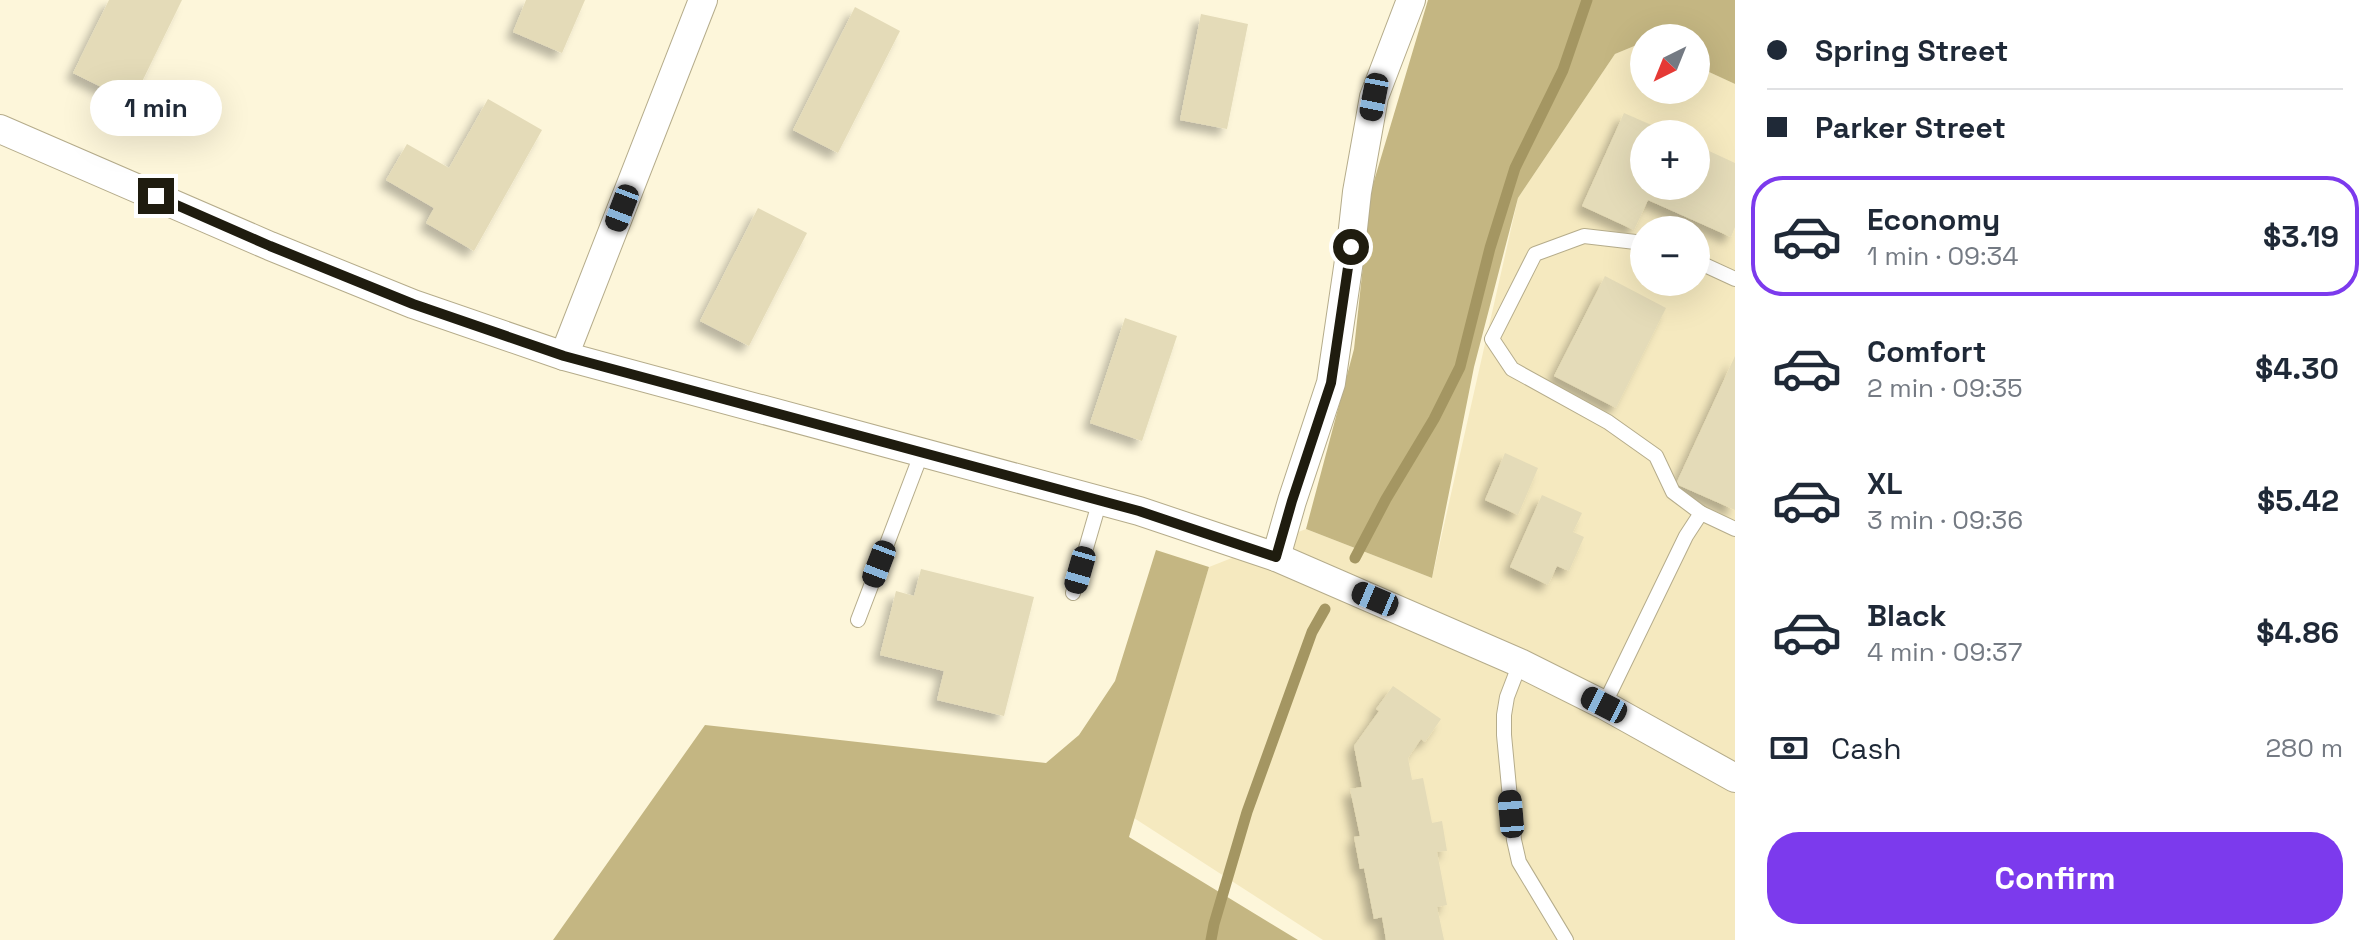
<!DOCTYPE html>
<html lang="en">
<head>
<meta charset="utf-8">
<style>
	:root { --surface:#fff; --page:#f2f2f3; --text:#1f2937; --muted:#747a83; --line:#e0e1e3; --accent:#7c3aed }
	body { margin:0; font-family:"Space Grotesk",sans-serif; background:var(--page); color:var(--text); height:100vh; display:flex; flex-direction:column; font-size:30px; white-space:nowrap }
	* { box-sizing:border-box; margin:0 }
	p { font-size:26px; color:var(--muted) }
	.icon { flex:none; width:44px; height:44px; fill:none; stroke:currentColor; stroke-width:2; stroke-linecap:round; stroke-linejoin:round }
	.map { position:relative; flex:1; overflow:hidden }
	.drawer { display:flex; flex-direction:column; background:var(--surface); width:640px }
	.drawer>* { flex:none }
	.hud { display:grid; align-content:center; height:176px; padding:0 32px; background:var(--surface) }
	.needle { width:52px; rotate:223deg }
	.buttons { position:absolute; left:1630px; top:24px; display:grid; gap:16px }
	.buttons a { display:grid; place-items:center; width:80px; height:80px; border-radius:50%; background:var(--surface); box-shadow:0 8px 32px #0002; font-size:40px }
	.end { position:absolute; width:36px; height:36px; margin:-18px; border:10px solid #1f1c0f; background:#fff; box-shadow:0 0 0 4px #fff }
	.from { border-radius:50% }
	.bubble { position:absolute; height:56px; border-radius:28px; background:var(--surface); box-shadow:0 8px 32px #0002; font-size:26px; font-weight:700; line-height:56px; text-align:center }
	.car { position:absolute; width:24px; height:48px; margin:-24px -12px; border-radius:10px; box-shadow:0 0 6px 2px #0007; background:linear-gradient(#222 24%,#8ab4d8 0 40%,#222 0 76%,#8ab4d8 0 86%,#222 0) }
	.hud b { display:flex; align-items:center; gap:28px; height:76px; font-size:30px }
	.hud b+b { border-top:2px solid var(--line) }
	.hud i { width:20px; height:20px; background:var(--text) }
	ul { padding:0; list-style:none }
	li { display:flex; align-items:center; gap:24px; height:120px; margin:0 16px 12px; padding:0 16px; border:4px solid transparent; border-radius:32px }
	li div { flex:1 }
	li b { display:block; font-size:30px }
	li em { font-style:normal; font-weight:700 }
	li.active { border-color:var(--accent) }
	li>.icon { width:72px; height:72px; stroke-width:1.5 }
	.pay { display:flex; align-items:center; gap:20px; height:88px; padding:0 32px; font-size:30px }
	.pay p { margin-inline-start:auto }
	.button { display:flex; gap:16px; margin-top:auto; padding:16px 32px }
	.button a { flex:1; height:92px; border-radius:32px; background:var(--accent); color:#fff; font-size:32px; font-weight:700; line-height:92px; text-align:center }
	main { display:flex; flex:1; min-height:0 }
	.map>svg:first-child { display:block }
	.built { fill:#f5e9bf; fill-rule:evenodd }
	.forest { fill:#c4b682 }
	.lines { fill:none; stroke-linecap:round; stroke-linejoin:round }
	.stream { stroke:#a49662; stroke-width:11 }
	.building { fill:#e4dbb8; filter:url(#shadow) }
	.lane-casing { stroke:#b5ac8b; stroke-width:16 }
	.street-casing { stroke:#b5ac8b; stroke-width:30 }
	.lane { stroke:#fff; stroke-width:14 }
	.street { stroke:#fff; stroke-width:28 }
	.route { stroke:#1f1c0f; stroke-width:10 }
</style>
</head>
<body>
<main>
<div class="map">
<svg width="1735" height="940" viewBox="0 0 1735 940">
	<defs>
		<filter id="shadow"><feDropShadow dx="-7" dy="7" stdDeviation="4" flood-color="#0004"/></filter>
	</defs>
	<rect width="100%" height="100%" fill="#fdf6da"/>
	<path class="built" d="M 1644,42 L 1644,90 L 1696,90 L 1696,66 L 1735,84 L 1735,940 L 1323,940 L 1134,818 L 1209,567 L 1306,529 L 1432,578 L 1518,198 L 1615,54 ZM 1644,134 L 1696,134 L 1696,186 L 1644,186 ZM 1644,230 L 1696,230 L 1696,282 L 1644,282 Z"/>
	<g class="forest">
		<polygon points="1428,0 1735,0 1735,84 1696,66 1696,38 1644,38 1644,42 1615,54 1518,198 1474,367 1432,578 1306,529 1354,349 1371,191"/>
		<polygon points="1156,550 1209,567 1129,837 1298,940 553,940 705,725 1046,763 1079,735 1115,681"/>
	</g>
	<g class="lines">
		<g class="stream">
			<polyline points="1355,558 1386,499 1434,419 1460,367 1490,248 1515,168 1563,70 1587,0"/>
			<polyline points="1211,940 1214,924 1247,812 1312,632 1325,609"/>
		</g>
	</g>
	<g class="building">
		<polygon points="109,0 182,0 132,102 73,73"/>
		<polygon points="526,0 585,0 562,53 513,32"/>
		<polygon points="855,7 900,31 838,153 793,130"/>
		<polygon points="1201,14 1248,24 1227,129 1180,120"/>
		<polygon points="488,99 542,130 474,251 426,223 434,208 386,180 407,144 449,168"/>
		<polygon points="1624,113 1672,134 1644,134 1644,186 1696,186 1696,145 1735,163 1735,227 1731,237 1648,200 1634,230 1582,206"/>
		<polygon points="758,208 807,233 749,346 700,321"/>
		<polygon points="1605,276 1666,308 1616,408 1554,376"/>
		<polygon points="1125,318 1177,336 1142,441 1090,423"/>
		<polygon points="1735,356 1735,510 1676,484"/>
		<polygon points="1505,453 1538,468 1518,515 1485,500"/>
		<polygon points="1542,495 1582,513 1573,532 1584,537 1569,571 1557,566 1548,585 1510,567"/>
		<polygon points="921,569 1034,597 1004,716 937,700 944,671 880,655 896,591 914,596"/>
		<polygon points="1393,686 1441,719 1425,742 1421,739 1408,758 1412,780 1423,778 1432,823 1442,821 1447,851 1437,852 1447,905 1437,907 1444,940 1386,940 1382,917 1374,919 1364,868 1360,869 1354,837 1360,836 1350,789 1362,787 1354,746 1379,711 1376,709"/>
	</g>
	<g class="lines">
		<defs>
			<g id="lane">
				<polyline points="1644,243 1584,236 1535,254 1492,339 1512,369 1608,422 1656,456 1673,492 1701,513"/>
				<polyline points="1696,261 1735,279"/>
				<polyline points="1073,593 1100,500"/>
				<polyline points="858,620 922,452"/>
				<polyline points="1520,663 1507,697 1504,715 1504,735 1514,840 1519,862 1566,940"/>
				<polyline points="1604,705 1686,536 1701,513 1735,529"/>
			</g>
			<g id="street">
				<polyline points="0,129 270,246 413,304 564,356 1139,511 1276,557 1520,663 1604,705 1735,778"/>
				<polyline points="564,356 703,0"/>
				<polyline points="1276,557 1292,501 1331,383 1351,247 1357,192 1374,97 1411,0"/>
			</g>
		</defs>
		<use href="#lane" class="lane-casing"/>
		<use href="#street" class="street-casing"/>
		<use href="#lane" class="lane"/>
		<use href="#street" class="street"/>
	</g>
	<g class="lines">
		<polyline class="route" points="156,196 270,246 413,304 564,356 1139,511 1276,557 1292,501 1331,383 1351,247"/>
	</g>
</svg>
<div class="buttons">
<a><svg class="needle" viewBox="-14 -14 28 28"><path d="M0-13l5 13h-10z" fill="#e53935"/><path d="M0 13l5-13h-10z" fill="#747a83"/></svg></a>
<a>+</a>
<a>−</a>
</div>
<i class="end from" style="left:1351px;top:247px"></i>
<i class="end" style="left:156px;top:196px"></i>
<div class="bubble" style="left:90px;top:80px;width:132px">1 min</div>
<i class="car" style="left:1374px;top:97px;rotate:191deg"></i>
<i class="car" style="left:622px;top:208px;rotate:201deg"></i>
<i class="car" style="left:879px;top:564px;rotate:201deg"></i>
<i class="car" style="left:1080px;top:570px;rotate:196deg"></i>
<i class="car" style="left:1375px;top:599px;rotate:293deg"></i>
<i class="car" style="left:1604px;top:705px;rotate:297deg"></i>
<i class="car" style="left:1511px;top:814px;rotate:355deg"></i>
</div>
<section class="drawer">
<div class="hud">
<b><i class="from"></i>Spring Street</b>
<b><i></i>Parker Street</b>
</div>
<ul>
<li class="active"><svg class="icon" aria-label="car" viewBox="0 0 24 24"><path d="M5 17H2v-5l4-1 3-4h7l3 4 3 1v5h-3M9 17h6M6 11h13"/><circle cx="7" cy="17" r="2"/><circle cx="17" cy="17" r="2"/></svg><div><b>Economy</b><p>1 min · 09:34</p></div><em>$3.19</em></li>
<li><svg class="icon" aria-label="car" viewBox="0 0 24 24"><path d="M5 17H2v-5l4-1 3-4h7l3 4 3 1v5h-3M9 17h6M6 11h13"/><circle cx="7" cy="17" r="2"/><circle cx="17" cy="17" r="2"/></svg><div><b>Comfort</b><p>2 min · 09:35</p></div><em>$4.30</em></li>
<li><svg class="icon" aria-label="car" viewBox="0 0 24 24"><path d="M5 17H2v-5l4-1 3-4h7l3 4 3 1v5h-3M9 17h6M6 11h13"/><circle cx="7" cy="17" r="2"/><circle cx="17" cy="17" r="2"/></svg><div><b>XL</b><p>3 min · 09:36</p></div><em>$5.42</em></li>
<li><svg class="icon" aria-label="car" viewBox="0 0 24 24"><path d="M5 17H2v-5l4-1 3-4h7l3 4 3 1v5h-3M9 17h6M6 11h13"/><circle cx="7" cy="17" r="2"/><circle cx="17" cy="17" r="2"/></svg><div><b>Black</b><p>4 min · 09:37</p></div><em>$4.86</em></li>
</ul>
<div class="pay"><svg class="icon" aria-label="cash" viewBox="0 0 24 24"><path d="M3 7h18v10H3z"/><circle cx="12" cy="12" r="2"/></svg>Cash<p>280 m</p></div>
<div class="button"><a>Confirm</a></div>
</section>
</main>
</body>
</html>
